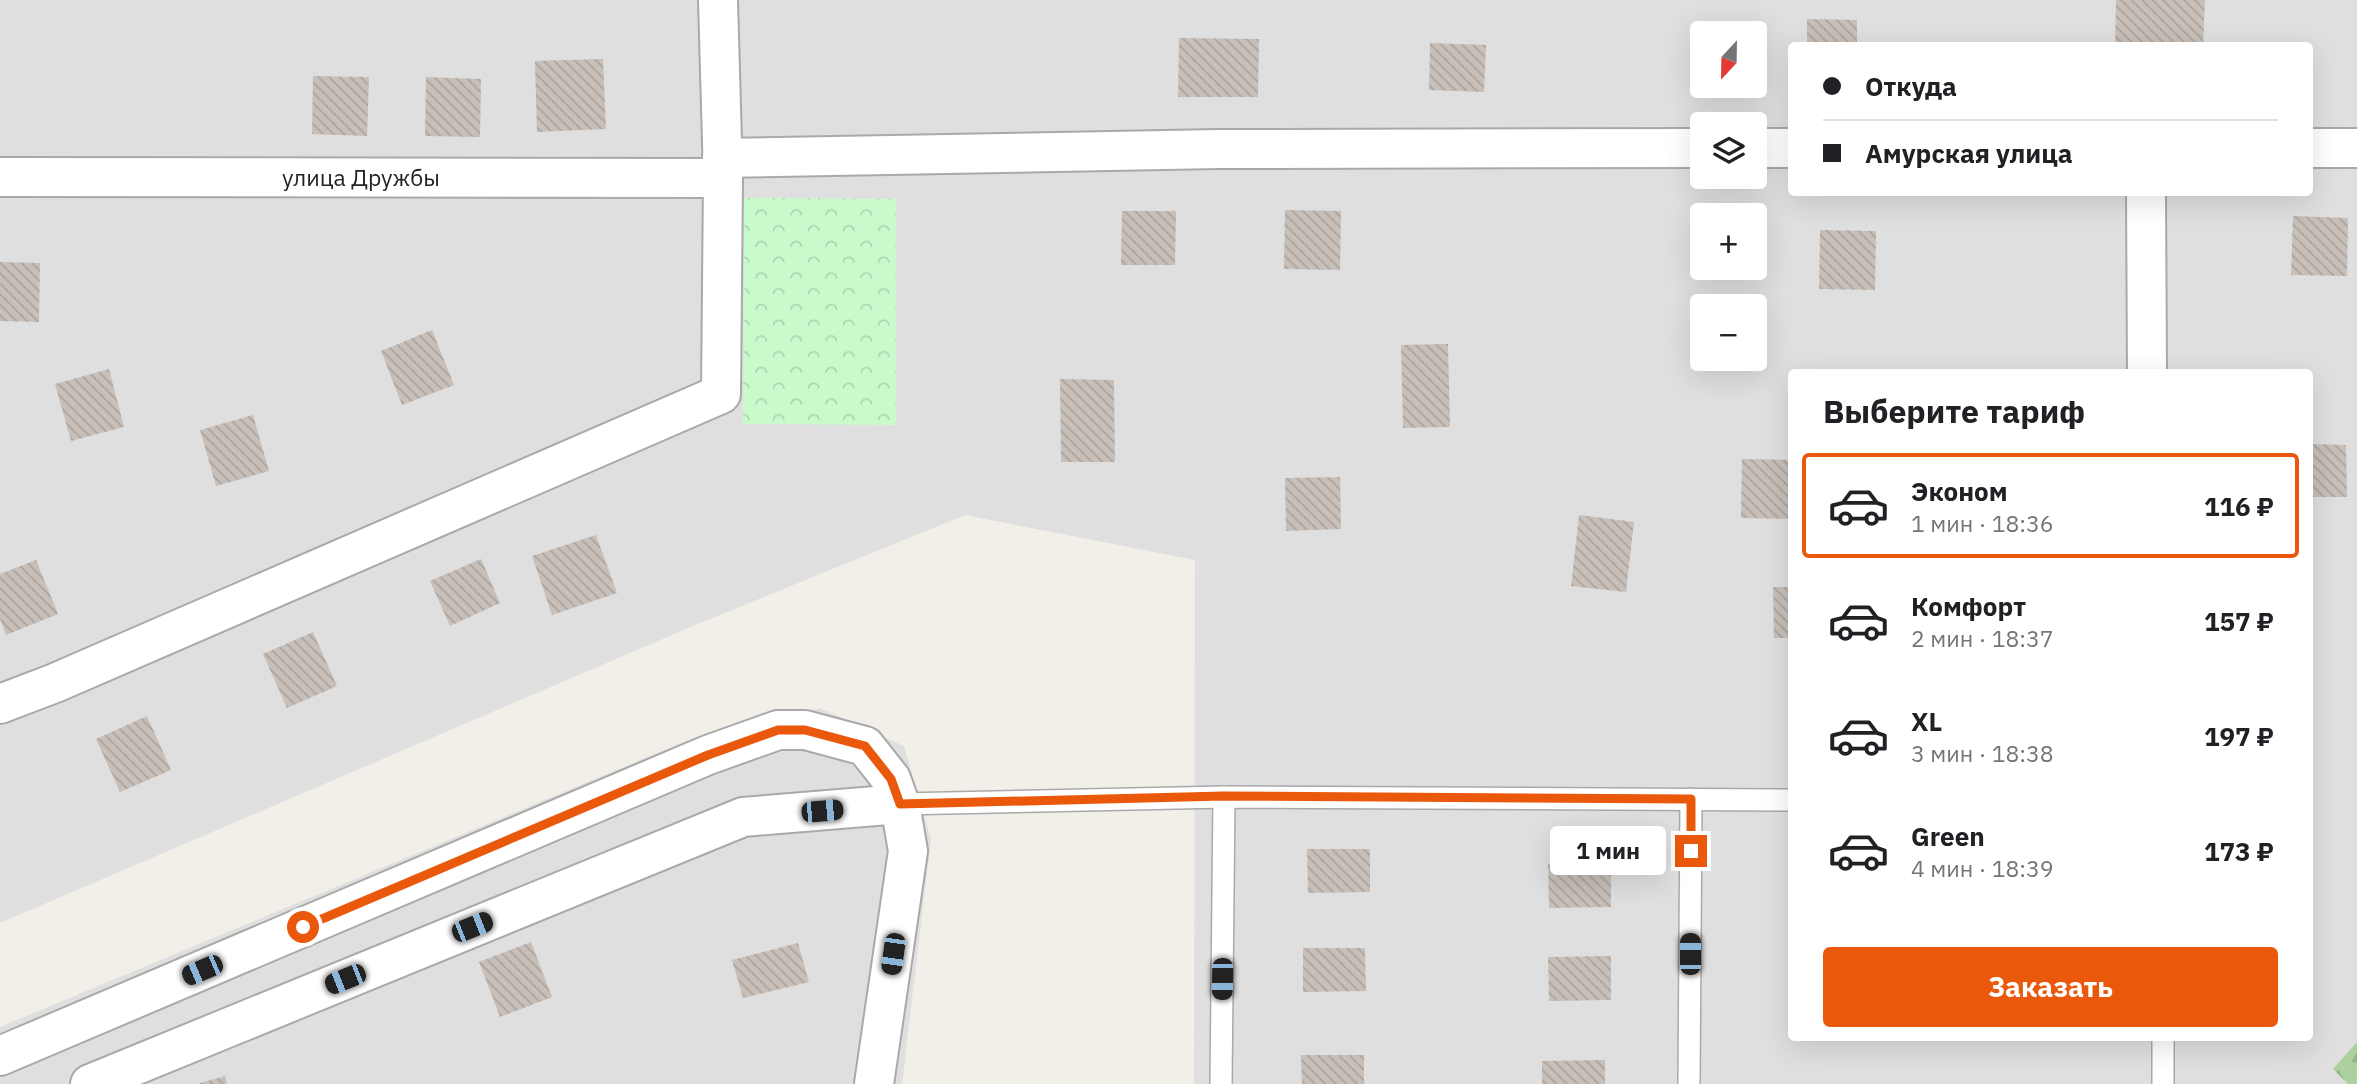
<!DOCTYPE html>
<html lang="ru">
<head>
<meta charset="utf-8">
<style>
	:root { --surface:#fff; --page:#f2f2f2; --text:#202124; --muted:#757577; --line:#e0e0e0; --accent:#ea580c }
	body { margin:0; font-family:"IBM Plex Sans",sans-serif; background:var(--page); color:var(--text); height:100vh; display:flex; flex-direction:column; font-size:26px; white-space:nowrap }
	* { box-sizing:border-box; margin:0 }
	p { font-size:23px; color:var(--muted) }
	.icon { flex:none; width:38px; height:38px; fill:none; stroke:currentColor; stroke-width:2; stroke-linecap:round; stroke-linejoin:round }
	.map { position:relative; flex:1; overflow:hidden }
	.sheet { position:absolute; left:1788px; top:369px; width:525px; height:672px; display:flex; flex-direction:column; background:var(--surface); border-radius:7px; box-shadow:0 7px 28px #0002 }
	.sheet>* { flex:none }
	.banner { position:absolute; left:1788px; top:42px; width:525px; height:154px; border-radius:7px; box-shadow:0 7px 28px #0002; display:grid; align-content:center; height:154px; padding:0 35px; background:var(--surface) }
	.needle { width:46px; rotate:202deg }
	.buttons { position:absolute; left:1690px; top:21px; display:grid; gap:14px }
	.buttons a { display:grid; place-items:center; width:77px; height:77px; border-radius:7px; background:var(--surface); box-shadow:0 7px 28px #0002; font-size:35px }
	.end { position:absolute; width:32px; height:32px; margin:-16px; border:9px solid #ea580c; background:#fff; box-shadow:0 0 0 4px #fff }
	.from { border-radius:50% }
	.bubble { position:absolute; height:49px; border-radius:7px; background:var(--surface); box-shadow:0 7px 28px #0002; font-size:23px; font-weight:700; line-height:49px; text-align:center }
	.car { position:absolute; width:21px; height:42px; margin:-21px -10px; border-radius:9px; box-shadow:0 0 5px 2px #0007; background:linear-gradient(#222 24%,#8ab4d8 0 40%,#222 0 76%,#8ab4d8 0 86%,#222 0) }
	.banner b { display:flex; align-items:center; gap:24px; height:66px; font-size:26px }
	.banner b+b { border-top:2px solid var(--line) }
	.banner i { width:18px; height:18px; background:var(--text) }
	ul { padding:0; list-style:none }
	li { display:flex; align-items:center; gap:21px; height:105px; margin:0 14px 10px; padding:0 21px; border:4px solid transparent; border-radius:7px }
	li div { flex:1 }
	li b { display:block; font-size:26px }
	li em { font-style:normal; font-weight:700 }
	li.current { border-color:var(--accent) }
	li>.icon { width:63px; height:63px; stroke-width:1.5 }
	h2 { padding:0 35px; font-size:32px; line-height:84px }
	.action { display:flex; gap:14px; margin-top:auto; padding:14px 35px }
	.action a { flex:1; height:80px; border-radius:7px; background:var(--accent); color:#fff; font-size:28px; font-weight:700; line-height:80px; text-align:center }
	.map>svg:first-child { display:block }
	.residential { fill:#e0dfdf; fill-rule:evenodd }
	.forest { fill:url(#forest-firs) }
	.park { fill:url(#park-crowns) }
	.building { fill:url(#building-back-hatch) }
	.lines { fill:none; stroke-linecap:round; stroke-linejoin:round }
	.service-casing { stroke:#a9a9a9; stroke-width:24 }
	.minor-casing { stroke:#a9a9a9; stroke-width:42 }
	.service { stroke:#fff; stroke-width:21 }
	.minor { stroke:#fff; stroke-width:38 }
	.route { stroke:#ea580c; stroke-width:9 }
	.labels { text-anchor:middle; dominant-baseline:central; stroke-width:5; stroke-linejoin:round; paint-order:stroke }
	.street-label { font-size:23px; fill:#222; stroke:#fff }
</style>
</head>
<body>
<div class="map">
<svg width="2357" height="1084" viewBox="0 0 2357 1084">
	<defs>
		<pattern id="forest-firs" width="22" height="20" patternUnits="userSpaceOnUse" patternTransform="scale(1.75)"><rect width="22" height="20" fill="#add19e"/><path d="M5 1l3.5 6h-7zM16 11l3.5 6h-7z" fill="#95b388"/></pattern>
		<pattern id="park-crowns" width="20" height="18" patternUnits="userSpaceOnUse" patternTransform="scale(1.75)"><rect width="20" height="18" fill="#c8facc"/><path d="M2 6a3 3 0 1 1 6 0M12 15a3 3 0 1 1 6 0" fill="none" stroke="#acd6af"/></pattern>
		<pattern id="building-back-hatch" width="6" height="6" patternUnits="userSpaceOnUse" patternTransform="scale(1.75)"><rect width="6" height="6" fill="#c7bfb8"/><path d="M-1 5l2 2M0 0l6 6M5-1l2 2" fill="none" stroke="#aba49e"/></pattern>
	</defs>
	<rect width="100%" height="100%" fill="#f2efe9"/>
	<g class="residential">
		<path d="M 0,0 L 2357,0 L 2357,1084 L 1194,1084 L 1195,560 L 965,515 L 693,626 L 0,923 ZM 1703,33 L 1755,33 L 1755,86 L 1703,86 ZM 1792,46 L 2310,46 L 2310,192 L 1792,192 ZM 1703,124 L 1755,124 L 1755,177 L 1703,177 ZM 1703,215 L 1755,215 L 1755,268 L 1703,268 ZM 1703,306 L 1755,306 L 1755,359 L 1703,359 ZM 1792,373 L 2310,373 L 2310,1038 L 1792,1038 Z"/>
		<polygon points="820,708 904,746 931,839 902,1084 0,1084 0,1027 686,741"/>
	</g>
	<polygon class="forest" points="2357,1042 2357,1084 2348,1084 2333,1069"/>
	<polygon class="park" points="744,198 896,199 896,425 743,424"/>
	<g class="building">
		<polygon points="2116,0 2205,0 2203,46 2115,46"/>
		<polygon points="1807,19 1857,20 1857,46 1807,46"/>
		<polygon points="1179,38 1259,39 1258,97 1178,97"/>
		<polygon points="1430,43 1486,45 1484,92 1429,90"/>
		<polygon points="603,59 606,129 537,132 535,61"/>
		<polygon points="313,76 369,77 367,136 312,134"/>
		<polygon points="426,77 481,79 480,137 425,136"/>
		<polygon points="1285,210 1341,211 1340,270 1284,269"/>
		<polygon points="1122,211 1176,211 1175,265 1121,265"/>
		<polygon points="2293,216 2348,218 2347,276 2291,275"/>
		<polygon points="1820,230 1876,231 1875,290 1819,289"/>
		<polygon points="0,262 40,263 39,322 0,321"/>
		<polygon points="432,330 454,385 402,405 381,351"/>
		<polygon points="1448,344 1450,427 1403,428 1401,345"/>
		<polygon points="109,369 124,427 71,441 55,384"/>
		<polygon points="1060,379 1114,380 1115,462 1061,462"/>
		<polygon points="253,415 269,471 216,486 200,430"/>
		<polygon points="2310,444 2346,445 2347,497 2310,497"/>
		<polygon points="1742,459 1792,460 1792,519 1741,518"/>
		<polygon points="1340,477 1341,529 1286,531 1285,478"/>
		<polygon points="1579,515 1634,522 1626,592 1571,586"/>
		<polygon points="596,535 617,593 552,615 532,556"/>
		<polygon points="481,559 500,603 450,626 430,581"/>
		<polygon points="36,560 58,614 6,635 0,619 0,574"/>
		<polygon points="1773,587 1792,587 1792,638 1774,638"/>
		<polygon points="313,632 337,686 287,708 263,654"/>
		<polygon points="147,716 171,770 120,792 96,739"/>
		<polygon points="1307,849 1370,849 1370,892 1308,893"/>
		<polygon points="1611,863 1611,907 1549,908 1548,864"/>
		<polygon points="531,942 552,997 500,1017 479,962"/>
		<polygon points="798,943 809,982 743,998 732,960"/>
		<polygon points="1303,948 1365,948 1366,991 1303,992"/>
		<polygon points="1611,956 1611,1000 1549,1001 1548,957"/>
		<polygon points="1301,1055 1364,1055 1364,1084 1302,1084"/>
		<polygon points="1605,1060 1605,1084 1542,1084 1542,1061"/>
		<polygon points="225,1076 227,1084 200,1084 200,1083"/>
	</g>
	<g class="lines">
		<defs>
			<g id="service">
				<polyline points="900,804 1224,797 1792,800"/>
				<polyline points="2163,1038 2163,1084"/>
				<polyline points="1221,1084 1224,797"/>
				<polyline points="1689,1084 1691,799"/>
			</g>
			<g id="minor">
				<polyline points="1755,148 1792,148"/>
				<polyline points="2310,148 2357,148"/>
				<polyline points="0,177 723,178 722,158 1219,149 1703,148"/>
				<polyline points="2146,192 2147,373"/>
				<polyline points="0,704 55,683 721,394 723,178 718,0"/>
				<polyline points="0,1056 708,755 778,730 805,730 865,746 891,779 900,804 908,851 874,1084"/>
				<polyline points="90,1084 743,817 900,804"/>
			</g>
		</defs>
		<use href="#service" class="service-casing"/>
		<use href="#minor" class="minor-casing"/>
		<use href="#service" class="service"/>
		<use href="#minor" class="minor"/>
	</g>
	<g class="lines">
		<polyline class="route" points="303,927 708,755 778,730 805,730 865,746 891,779 900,804 1224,796 1691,799 1691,851"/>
	</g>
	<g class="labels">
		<g class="street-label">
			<text x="361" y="177">улица Дружбы</text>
		</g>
	</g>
</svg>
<div class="buttons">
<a><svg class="needle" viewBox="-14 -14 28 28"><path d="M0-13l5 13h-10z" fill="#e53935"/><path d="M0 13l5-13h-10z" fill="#757577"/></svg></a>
<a><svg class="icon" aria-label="layers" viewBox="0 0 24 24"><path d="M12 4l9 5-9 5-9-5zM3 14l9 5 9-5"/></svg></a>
<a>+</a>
<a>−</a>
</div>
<i class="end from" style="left:303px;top:927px"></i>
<i class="end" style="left:1691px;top:851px"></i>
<div class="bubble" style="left:1550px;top:826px;width:116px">1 мин</div>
<i class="car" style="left:822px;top:811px;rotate:85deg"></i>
<i class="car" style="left:472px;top:927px;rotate:68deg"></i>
<i class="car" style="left:893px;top:954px;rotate:188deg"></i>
<i class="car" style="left:1690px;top:954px;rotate:0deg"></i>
<i class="car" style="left:202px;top:970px;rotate:247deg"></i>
<i class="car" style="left:345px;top:979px;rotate:248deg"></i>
<i class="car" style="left:1222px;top:979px;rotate:181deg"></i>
<div class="banner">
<b><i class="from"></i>Откуда</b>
<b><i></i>Амурская улица</b>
</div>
<section class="sheet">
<h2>Выберите тариф</h2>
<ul>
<li class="current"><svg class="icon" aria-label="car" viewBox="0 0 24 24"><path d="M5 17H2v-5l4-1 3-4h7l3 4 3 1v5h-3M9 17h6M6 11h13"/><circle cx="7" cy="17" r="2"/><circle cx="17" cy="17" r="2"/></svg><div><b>Эконом</b><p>1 мин · 18:36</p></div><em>116 ₽</em></li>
<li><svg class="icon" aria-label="car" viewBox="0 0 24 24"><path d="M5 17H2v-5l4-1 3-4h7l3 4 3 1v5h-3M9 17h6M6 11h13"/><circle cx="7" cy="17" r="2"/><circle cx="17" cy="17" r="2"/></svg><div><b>Комфорт</b><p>2 мин · 18:37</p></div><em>157 ₽</em></li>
<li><svg class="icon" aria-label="car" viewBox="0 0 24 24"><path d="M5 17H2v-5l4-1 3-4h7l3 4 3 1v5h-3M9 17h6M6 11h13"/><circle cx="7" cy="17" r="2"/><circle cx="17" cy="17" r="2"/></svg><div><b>XL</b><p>3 мин · 18:38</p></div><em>197 ₽</em></li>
<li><svg class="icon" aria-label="car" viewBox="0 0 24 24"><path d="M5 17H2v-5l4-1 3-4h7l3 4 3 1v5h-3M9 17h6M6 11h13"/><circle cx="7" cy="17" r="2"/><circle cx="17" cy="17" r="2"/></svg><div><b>Green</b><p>4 мин · 18:39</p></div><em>173 ₽</em></li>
</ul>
<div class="action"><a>Заказать</a></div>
</section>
</div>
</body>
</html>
